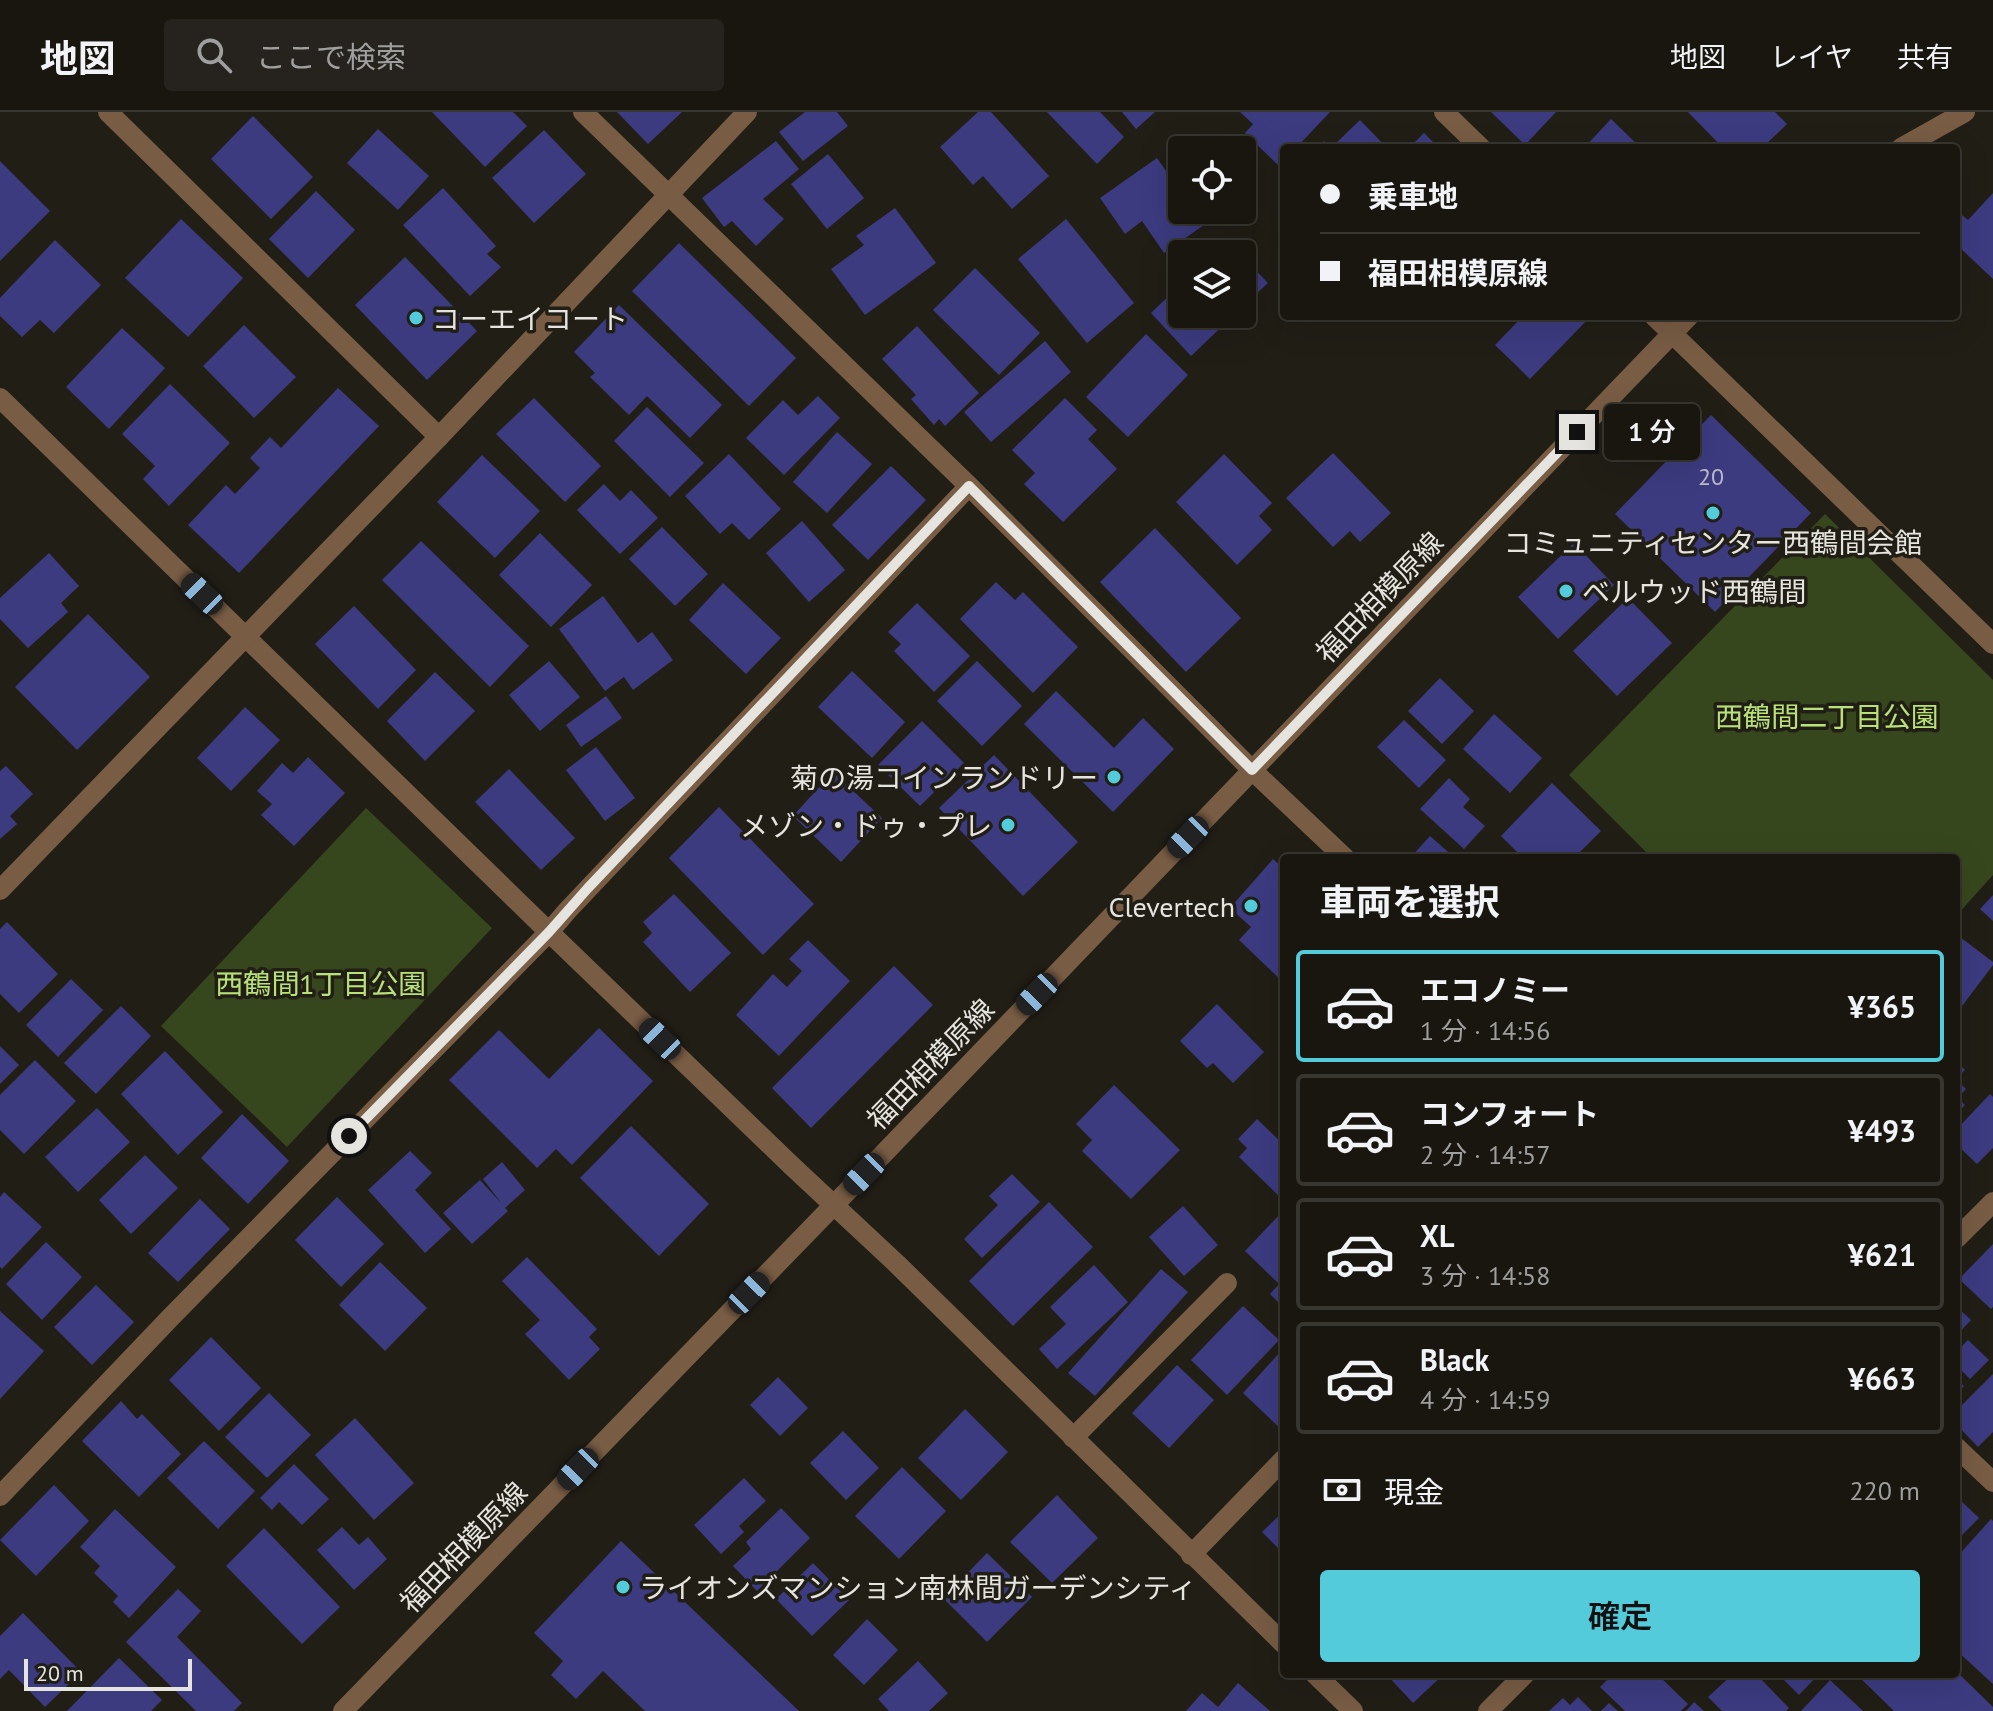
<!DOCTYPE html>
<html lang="ja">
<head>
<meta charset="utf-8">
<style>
	:root { --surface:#191610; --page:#26231e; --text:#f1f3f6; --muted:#9f9f9f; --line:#373530; --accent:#53cbda }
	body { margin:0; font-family:"PT Sans","Noto Sans JP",sans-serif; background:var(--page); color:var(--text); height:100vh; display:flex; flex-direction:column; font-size:30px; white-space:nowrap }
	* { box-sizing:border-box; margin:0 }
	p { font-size:26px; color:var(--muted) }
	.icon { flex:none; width:44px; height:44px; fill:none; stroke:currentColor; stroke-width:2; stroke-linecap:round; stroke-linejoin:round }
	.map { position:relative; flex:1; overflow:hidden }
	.side { position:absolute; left:1280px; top:742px; width:680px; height:824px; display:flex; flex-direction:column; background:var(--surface); border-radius:8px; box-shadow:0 8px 32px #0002,0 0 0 2px var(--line) }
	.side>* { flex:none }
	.guide { position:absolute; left:1280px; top:32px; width:680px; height:176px; border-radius:8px; box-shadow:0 8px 32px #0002,0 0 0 2px var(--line); display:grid; align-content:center; height:176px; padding:0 40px; background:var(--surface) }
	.fabs { position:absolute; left:1168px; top:24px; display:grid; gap:16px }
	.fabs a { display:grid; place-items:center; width:88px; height:88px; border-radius:8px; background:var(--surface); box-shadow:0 8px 32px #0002,0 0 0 2px var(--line); font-size:40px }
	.scale { position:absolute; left:24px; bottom:20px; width:168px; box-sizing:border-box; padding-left:8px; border:4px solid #e6e4df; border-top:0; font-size:22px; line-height:28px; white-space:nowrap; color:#e6e4df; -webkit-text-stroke:6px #211e16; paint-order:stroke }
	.end { position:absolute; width:36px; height:36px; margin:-18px; border:10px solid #e6e4df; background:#111; box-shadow:0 0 0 4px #111 }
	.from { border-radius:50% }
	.bubble { position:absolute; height:56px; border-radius:8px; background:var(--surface); box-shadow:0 8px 32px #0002,0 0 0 2px var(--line); font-size:26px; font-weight:600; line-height:56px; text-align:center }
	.car { position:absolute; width:24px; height:48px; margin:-24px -12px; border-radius:10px; box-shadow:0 0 6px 2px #0007; background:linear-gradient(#222 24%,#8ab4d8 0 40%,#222 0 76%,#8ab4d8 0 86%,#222 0) }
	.guide b { display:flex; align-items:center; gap:28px; height:76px; font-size:30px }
	.guide b+b { border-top:2px solid var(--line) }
	.guide i { width:20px; height:20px; background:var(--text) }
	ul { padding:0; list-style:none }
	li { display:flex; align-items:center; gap:24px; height:112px; margin:0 16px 12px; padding:0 24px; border:4px solid var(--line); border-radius:8px }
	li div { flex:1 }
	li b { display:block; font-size:30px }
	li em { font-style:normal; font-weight:600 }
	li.on { border-color:var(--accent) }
	li>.icon { width:72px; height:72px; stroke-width:1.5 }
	h2 { padding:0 40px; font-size:36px; line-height:96px }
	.pay { display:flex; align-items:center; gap:20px; height:88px; padding:0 40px; font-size:30px }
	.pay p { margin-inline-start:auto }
	.action { display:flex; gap:16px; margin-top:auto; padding:16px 40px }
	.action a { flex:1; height:92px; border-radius:8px; background:var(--accent); color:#111; font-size:32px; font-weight:600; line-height:92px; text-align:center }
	header { display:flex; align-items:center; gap:48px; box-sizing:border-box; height:112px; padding:0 40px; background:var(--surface); border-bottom:2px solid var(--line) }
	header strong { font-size:38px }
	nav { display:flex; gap:44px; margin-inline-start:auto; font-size:28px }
	.search { width:560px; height:72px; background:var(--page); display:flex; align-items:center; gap:20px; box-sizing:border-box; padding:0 28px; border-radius:8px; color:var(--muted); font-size:30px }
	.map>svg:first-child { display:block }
	.green { fill:#37471d }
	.building { fill:#3c3b80 }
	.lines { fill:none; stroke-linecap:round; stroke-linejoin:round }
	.service { stroke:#785c44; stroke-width:20 }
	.minor { stroke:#785c44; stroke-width:20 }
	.tertiary { stroke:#785c44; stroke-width:20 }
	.route { stroke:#e6e4df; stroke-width:10 }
	.poi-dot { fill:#53cbda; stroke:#211e16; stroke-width:3 }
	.labels { text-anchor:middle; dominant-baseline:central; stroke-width:7; stroke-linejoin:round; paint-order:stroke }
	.number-label { font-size:24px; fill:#bcbac7 }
	.poi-label { font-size:28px; fill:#e6e4df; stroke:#211e16; text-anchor:start }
	.street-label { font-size:28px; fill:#e6e4df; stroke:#211e16 }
	.park-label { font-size:28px; fill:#b8e277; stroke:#211e16 }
</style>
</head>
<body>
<header>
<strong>地図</strong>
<div class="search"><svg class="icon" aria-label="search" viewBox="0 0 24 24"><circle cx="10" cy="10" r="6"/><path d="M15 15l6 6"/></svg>ここで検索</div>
<nav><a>地図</a><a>レイヤ</a><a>共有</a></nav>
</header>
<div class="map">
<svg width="1993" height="1599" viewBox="0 0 1993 1599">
	<rect width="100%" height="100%" fill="#211e16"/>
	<g class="green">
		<polygon points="1825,402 1993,568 1993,763 1956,804 1956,746 1652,746 1569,663"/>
		<polygon points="366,696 492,816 287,1035 161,914"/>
	</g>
	<g class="building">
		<polygon points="432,0 513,0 527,14 485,55"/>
		<polygon points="617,0 682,0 648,32"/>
		<polygon points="805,0 837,0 848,14 803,49 779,20"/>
		<polygon points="978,0 991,0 1049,64 1012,97 983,64 973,73 940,35"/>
		<polygon points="1047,0 1100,0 1124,25 1097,52"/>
		<polygon points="1122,0 1155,0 1136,17"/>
		<polygon points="1240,0 1330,0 1296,36 1284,36 1284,48 1279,54 1245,21 1253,12"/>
		<polygon points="1491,0 1556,0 1525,33"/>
		<polygon points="1688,0 1775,0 1787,12 1762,36 1723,36"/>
		<polygon points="253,4 313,65 271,107 211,47"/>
		<polygon points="1611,7 1641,36 1584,36"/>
		<polygon points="1360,8 1387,36 1317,36 1324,29 1331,36"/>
		<polygon points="378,17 429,64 398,98 347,51"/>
		<polygon points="544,18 586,62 534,111 492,66"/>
		<polygon points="1424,21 1439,36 1409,36"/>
		<polygon points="776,29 799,57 763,87 784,107 756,134 732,109 724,115 702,86"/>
		<polygon points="828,42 864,86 827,117 791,72"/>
		<polygon points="1157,46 1182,82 1182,98 1193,98 1204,113 1164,141 1142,109 1125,122 1100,86"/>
		<polygon points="0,49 50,99 0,149"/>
		<polygon points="443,76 496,134 487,142 501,155 470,184 403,113"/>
		<polygon points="316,79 355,118 308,166 269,127"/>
		<polygon points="1993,81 1993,167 1956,132 1956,98 1968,108"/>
		<polygon points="895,96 936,151 865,203 831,157 864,133 856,124"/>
		<polygon points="181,107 243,166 188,225 125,166"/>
		<polygon points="1066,107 1134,191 1087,231 1018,147"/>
		<polygon points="55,128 101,173 54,221 40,208 22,225 0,204 0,186"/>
		<polygon points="1227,128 1240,142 1213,142"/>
		<polygon points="679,131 796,246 749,294 632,179"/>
		<polygon points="1242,144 1268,171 1242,195"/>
		<polygon points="405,145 477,219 427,268 355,193"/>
		<polygon points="975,156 1040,221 999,263 933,198"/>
		<polygon points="1182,171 1182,202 1235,202 1191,244 1151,201"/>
		<polygon points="619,193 722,293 690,326 647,284 629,303 590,265 595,261 574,240"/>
		<polygon points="1523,204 1591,204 1530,267 1495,233"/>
		<polygon points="244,213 296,265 254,306 203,254"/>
		<polygon points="917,214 979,281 945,314 939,307 934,313 911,287 916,283 882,247"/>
		<polygon points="122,216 165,256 109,317 66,275"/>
		<polygon points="1146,222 1188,263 1128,325 1086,285"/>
		<polygon points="1045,229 1071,260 991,330 964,300"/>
		<polygon points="170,272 230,331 169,394 143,367 155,354 122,322"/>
		<polygon points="338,276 379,314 239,461 188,413 226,373 235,382 260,356 250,346 270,325 281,336"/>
		<polygon points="818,284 840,306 784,363 746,326 783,288 798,303"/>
		<polygon points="534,286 601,354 565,390 496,322"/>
		<polygon points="1065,286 1097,318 1088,327 1117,357 1063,410 1024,372 1035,361 1012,338"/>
		<polygon points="647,295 704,351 670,385 614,329"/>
		<polygon points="1711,303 1811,401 1715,500 1615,402"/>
		<polygon points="837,320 872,352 827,401 793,370"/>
		<polygon points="1333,341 1391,401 1360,430 1350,419 1333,435 1286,386"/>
		<polygon points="729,342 781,397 749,428 732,411 720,422 685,384"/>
		<polygon points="1224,342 1272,391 1259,404 1272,418 1237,453 1176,390"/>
		<polygon points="482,343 540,399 495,446 437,390"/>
		<polygon points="891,354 926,388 868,448 832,413"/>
		<polygon points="604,372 620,389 631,378 658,406 620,442 577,398"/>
		<polygon points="802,409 845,458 809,490 766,441"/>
		<polygon points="662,415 708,462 675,494 629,447"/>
		<polygon points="1155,416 1241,506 1186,560 1100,470"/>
		<polygon points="540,421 592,473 551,515 499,463"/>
		<polygon points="421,429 529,534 490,575 382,468"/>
		<polygon points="1574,431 1614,473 1558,527 1518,485"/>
		<polygon points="49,441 79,474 61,491 68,500 28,536 0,507 0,486"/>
		<polygon points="996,470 1015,488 1023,480 1078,535 1033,581 960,507"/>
		<polygon points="723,471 781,526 746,562 689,508"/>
		<polygon points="603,484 638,531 652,520 673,548 633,578 624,565 605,579 559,517"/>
		<polygon points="1628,486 1672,531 1617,584 1573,539"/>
		<polygon points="917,491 970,544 934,580 894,539 901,532 888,520"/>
		<polygon points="354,494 416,558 378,597 315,532"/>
		<polygon points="88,502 150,565 77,638 15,575"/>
		<polygon points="549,549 580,585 540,619 509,583"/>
		<polygon points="977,549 1022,594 982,634 937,589"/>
		<polygon points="852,559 905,610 872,646 818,595"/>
		<polygon points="435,560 475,599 425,649 387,609"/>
		<polygon points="1440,566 1474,599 1442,632 1408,599"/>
		<polygon points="1056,579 1114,636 1143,606 1174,637 1113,700 1024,612"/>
		<polygon points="606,584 622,606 581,635 566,613"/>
		<polygon points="245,595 280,628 231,679 197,646"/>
		<polygon points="1494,602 1542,646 1510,681 1463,637"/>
		<polygon points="1404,608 1446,648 1419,676 1377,635"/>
		<polygon points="922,609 964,651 920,694 878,653"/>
		<polygon points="596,635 635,686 605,709 566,658"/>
		<polygon points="994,643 1078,730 1023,784 939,696"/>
		<polygon points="308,645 345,681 294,734 261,703 272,692 257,679 282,651 293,661"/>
		<polygon points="6,654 33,682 10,704 17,712 0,727 0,659"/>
		<polygon points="509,657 575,726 541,758 475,690"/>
		<polygon points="833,660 882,706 841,750 793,704"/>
		<polygon points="1449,666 1470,687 1463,695 1485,714 1464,737 1420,697"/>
		<polygon points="1552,671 1601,719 1574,746 1523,746 1501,724"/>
		<polygon points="719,695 814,792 763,843 669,746"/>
		<polygon points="1430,724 1455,746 1410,746"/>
		<polygon points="1273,747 1284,757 1284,871 1239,828 1251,815 1230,796"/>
		<polygon points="674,782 731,841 690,880 643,830 652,821 643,810"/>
		<polygon points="1993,783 1993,809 1980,797"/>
		<polygon points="7,810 58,862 19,901 0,882 0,817"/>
		<polygon points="1956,822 1993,850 1993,853 1956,902"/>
		<polygon points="808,828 850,869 779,944 736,903 773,862 787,875 802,859 789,847"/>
		<polygon points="894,854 933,893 811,1016 772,976"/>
		<polygon points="71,867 103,898 58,945 26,913"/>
		<polygon points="1217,892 1264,940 1233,971 1213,951 1207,956 1180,929"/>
		<polygon points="121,894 151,924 96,982 64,951"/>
		<polygon points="599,916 653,969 572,1053 556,1037 537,1056 449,968 499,918 549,967"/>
		<polygon points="0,934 19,953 0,972"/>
		<polygon points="165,939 223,1000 178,1043 121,982"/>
		<polygon points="35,948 76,989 24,1042 0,1018 0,983"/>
		<polygon points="1956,949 1965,958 1956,967"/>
		<polygon points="1956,967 1966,977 1958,986 1965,993 1956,1002"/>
		<polygon points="1114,973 1180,1038 1131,1087 1082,1039 1092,1028 1076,1012"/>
		<polygon points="1990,982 1993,985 1993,1036 1977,1052 1956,1032 1956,1018"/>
		<polygon points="97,996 130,1030 78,1080 45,1045"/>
		<polygon points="242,1002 289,1049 248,1092 201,1046"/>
		<polygon points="1257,1007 1284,1033 1284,1089 1239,1045 1247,1036 1238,1027"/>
		<polygon points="631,1014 709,1092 659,1144 580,1066"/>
		<polygon points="410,1039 432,1061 415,1078 451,1117 425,1141 368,1078"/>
		<polygon points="145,1043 178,1076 131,1122 99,1088"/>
		<polygon points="502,1050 525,1078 505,1096 508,1099 472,1132 443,1101 480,1068 502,1092 483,1067"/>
		<polygon points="1012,1062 1040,1090 982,1146 964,1127 998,1093 989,1084"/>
		<polygon points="4,1080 42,1115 2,1157 0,1155 0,1085"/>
		<polygon points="337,1085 384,1132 341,1175 295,1128"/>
		<polygon points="200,1087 230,1117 178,1170 148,1141"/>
		<polygon points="1049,1090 1093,1135 1013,1214 969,1169"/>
		<polygon points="1183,1094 1218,1133 1184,1164 1149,1125"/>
		<polygon points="1282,1100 1284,1102 1284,1196 1270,1182 1279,1172 1245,1139"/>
		<polygon points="46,1130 82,1165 42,1208 6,1172"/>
		<polygon points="1993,1132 1993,1195 1991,1197 1959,1167"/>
		<polygon points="527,1145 597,1217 589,1225 600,1237 569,1268 525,1222 540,1208 502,1169"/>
		<polygon points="380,1150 427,1196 385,1239 339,1193"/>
		<polygon points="1094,1153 1128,1190 1057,1257 1039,1237 1066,1212 1050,1195"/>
		<polygon points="1161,1157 1188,1180 1095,1284 1068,1261"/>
		<polygon points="96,1173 134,1210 92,1253 54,1215"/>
		<polygon points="1243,1194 1279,1228 1227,1283 1191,1248"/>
		<polygon points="1956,1194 1971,1208 1956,1224"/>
		<polygon points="0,1199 44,1239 0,1287"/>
		<polygon points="211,1225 261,1276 219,1319 169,1268"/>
		<polygon points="1968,1228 1989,1248 1970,1267 1956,1253 1956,1240"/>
		<polygon points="1281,1239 1284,1241 1284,1320 1243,1281"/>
		<polygon points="1177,1253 1214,1288 1169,1336 1132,1301"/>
		<polygon points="1993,1262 1993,1320 1978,1335 1956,1312 1956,1299"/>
		<polygon points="778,1265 808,1296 780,1324 750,1293"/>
		<polygon points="1956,1267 1964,1274 1956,1283"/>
		<polygon points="269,1281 311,1323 267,1366 225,1325"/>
		<polygon points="121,1289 137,1307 142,1302 181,1342 139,1385 82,1329"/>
		<polygon points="965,1297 1008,1340 961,1388 918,1346"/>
		<polygon points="355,1306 414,1371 374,1408 315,1343"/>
		<polygon points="843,1319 879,1356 846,1388 810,1351"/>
		<polygon points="204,1329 255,1379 218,1417 167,1366"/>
		<polygon points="294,1352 329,1387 302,1413 279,1390 272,1398 260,1386"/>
		<polygon points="902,1355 946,1399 899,1447 855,1404"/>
		<polygon points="744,1366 766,1389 739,1414 744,1420 721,1442 694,1413"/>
		<polygon points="54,1373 89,1409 36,1464 0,1428"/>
		<polygon points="1057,1383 1098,1426 1052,1471 1010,1430"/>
		<polygon points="1956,1384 1979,1406 1956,1429"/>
		<polygon points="781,1396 810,1426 757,1479 733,1454 751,1437 746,1430"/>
		<polygon points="115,1397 176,1455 129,1506 113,1490 118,1484 94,1461 100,1454 80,1435"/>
		<polygon points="1284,1399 1284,1442 1262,1420"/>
		<polygon points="1991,1407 1993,1409 1993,1572 1956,1538 1956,1446"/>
		<polygon points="342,1415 359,1433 368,1425 387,1447 354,1478 317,1438"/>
		<polygon points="264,1416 340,1495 302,1532 226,1454"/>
		<polygon points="621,1429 799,1599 645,1599 603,1559 576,1587 551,1563 563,1549 534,1521"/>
		<polygon points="987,1441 1032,1485 987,1530 943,1486"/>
		<polygon points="813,1451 849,1488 812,1524 776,1487"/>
		<polygon points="178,1477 201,1499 177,1525 242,1591 234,1599 196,1599 126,1530"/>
		<polygon points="23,1501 81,1560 45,1595 9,1558 0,1567 0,1524"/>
		<polygon points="867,1507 898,1538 864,1573 833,1543"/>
		<polygon points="119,1546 162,1588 151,1599 67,1599"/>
		<polygon points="918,1549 948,1581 929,1599 889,1599 878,1587"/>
		<polygon points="1956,1559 1993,1595 1993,1599 1894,1599 1856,1562 1956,1562"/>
		<polygon points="1386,1562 1444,1562 1413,1591"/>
		<polygon points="1613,1562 1657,1562 1688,1592 1681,1599 1625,1599 1600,1575"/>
		<polygon points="1733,1562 1756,1562 1789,1596 1786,1599 1722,1599 1708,1585"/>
		<polygon points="1778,1562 1819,1562 1799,1583"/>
		<polygon points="1830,1568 1863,1599 1801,1599"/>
		<polygon points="1238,1571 1270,1599 1186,1599 1202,1581 1218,1595"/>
		<polygon points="1578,1585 1592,1599 1549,1599 1563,1586 1570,1593"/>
		<polygon points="1694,1590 1704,1599 1686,1599"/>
		<polygon points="1609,1591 1618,1599 1601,1599"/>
	</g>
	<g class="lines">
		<polyline class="service" points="108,0 439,325"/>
		<g class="minor">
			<polyline points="583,0 969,374 1252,658 1345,746"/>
			<polyline points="1444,0 1481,36"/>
			<polyline points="1654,204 1993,532"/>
			<polyline points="0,286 549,820 793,1055 897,1152 1284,1532"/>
			<polyline points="0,778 439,325 747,0"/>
			<polyline points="1956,1127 1993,1090"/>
			<polyline points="1073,1326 1227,1171"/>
			<polyline points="1956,1335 1993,1370"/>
			<polyline points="0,1384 170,1206 549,820 567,799 969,374"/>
			<polyline points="1191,1443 1284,1347"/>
			<polyline points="1315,1562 1353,1599"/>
			<polyline points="1488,1599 1525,1562"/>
		</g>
		<g class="tertiary">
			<polyline points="1901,36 1965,0"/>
			<polyline points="343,1599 864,1062 1689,204"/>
		</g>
	</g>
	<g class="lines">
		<polyline class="route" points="349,1024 549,820 588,776 969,374 1252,658 1577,320"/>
	</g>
	<g class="poi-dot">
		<circle cx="416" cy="206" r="8"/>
		<circle cx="1713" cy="401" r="8"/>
		<circle cx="1566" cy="479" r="8"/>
		<circle cx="1114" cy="665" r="8"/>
		<circle cx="1008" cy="713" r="8"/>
		<circle cx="1251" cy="794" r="8"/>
		<circle cx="623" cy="1475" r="8"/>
	</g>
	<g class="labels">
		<g class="number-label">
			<text x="1711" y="364">20</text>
		</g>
		<g class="poi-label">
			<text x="432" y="206">コーエイコート</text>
			<text x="1713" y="430" text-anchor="middle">コミュニティセンター西鶴間会館</text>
			<text x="1582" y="479">ベルウッド西鶴間</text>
			<text x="1098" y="665" text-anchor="end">菊の湯コインランドリー</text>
			<text x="992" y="713" text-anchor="end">メゾン・ドゥ・プレ</text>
			<text x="1235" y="794" text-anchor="end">Clevertech</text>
			<text x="639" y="1475">ライオンズマンション南林間ガーデンシティ</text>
		</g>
		<g class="street-label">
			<text transform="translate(1379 485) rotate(-46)">福田相模原線</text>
			<text transform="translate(930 952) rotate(-46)">福田相模原線</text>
			<text transform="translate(463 1435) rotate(-46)">福田相模原線</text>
		</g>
		<g class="park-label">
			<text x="1827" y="604">西鶴間二丁目公園</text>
			<text x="321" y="871">西鶴間1丁目公園</text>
		</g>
	</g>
</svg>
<div class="fabs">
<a><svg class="icon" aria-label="locate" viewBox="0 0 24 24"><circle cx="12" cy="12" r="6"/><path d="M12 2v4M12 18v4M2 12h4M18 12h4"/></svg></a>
<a><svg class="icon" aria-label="layers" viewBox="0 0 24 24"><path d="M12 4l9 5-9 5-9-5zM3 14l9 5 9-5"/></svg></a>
</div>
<div class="scale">20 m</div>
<i class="end from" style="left:349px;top:1024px"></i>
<i class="end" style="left:1577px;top:320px"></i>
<div class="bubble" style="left:1604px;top:292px;width:96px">1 分</div>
<i class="car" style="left:202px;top:482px;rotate:314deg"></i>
<i class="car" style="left:1188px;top:725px;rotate:224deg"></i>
<i class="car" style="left:1037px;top:882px;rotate:224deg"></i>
<i class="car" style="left:660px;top:927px;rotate:314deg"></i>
<i class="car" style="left:864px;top:1062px;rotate:224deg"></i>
<i class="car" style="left:749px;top:1181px;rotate:44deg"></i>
<i class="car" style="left:578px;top:1357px;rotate:224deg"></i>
<div class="guide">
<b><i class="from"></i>乗車地</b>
<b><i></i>福田相模原線</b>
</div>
<section class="side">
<h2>車両を選択</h2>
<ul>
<li class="on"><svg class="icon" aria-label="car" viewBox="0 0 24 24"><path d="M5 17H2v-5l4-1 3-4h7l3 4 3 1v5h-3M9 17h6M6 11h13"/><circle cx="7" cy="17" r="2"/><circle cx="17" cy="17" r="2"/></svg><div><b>エコノミー</b><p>1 分 · 14:56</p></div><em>¥365</em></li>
<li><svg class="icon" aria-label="car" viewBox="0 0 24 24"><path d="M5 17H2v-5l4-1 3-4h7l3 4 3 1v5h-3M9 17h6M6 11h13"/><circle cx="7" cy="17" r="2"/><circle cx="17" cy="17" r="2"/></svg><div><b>コンフォート</b><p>2 分 · 14:57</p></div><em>¥493</em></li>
<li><svg class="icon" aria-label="car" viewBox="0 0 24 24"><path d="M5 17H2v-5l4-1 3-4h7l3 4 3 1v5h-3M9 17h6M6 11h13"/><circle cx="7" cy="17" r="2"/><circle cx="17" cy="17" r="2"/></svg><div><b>XL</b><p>3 分 · 14:58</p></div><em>¥621</em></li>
<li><svg class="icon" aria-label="car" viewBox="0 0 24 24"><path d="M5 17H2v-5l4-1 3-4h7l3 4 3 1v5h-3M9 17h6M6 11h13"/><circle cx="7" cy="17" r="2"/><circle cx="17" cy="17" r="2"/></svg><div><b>Black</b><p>4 分 · 14:59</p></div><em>¥663</em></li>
</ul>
<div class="pay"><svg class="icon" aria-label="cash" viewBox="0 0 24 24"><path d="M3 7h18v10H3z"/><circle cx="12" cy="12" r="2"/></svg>現金<p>220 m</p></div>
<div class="action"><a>確定</a></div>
</section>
</div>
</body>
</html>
